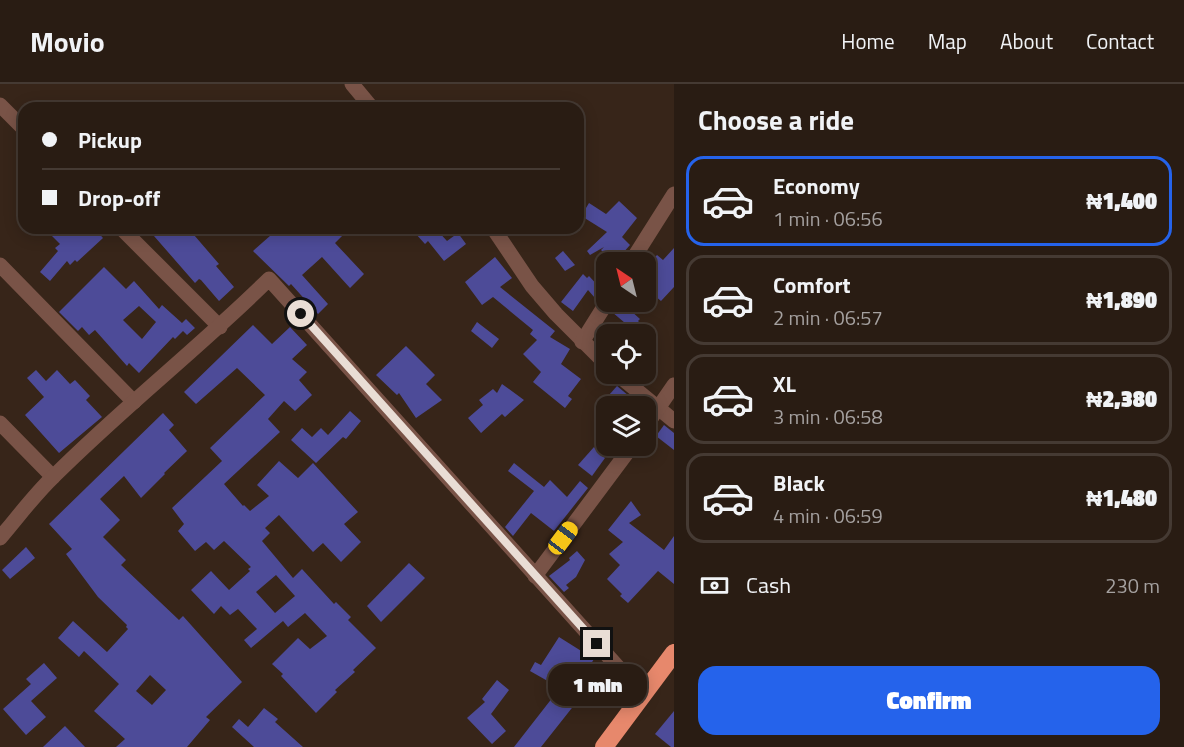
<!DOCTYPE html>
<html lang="en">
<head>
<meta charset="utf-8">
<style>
	:root { --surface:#291c13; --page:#352921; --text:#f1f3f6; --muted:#a5a1a0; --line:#453a33; --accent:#2563eb }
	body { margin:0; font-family:"Titillium Web",sans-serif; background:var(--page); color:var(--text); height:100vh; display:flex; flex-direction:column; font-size:22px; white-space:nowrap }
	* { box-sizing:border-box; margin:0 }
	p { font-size:20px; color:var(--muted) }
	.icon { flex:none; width:33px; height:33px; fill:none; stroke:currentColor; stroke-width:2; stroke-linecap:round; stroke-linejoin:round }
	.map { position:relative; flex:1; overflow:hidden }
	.drawer { display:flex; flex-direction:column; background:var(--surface); width:510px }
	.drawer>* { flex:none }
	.banner { position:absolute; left:18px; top:18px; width:566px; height:132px; border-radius:18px; box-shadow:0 3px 15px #0003,0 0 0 2px var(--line); display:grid; align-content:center; height:132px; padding:0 24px; background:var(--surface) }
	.needle { width:39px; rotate:325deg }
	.controls { position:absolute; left:596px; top:168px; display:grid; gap:12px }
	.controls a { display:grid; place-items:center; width:60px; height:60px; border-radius:12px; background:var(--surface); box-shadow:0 3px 15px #0003,0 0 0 2px var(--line); font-size:30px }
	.end { position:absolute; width:27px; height:27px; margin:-14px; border:8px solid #e9ddd5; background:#111; box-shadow:0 0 0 3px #111 }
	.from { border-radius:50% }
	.bubble { position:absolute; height:42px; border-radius:18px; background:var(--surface); box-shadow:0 3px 15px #0003,0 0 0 2px var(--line); font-size:20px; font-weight:800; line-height:42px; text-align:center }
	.car { position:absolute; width:18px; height:36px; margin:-18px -9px; border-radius:8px; box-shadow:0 0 4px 2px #0007; background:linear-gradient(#f5c518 24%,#345 0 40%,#f5c518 0 76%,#345 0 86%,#f5c518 0) }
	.banner b { display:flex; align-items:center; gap:21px; height:57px; font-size:22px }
	.banner b+b { border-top:2px solid var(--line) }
	.banner i { width:15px; height:15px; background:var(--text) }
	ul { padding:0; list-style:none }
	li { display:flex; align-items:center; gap:18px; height:90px; margin:0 12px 9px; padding:0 12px; border:3px solid var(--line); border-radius:18px }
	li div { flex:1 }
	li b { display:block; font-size:22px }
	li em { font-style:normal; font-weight:800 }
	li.selected { border-color:var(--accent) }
	li>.icon { width:54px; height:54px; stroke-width:1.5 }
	h2 { padding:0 24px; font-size:27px; line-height:72px }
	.pay { display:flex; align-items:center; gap:15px; height:66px; padding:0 24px; font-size:22px }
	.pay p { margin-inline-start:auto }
	.primary-button { display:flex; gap:12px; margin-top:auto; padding:12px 24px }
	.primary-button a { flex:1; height:69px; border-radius:18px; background:var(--accent); color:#fff; font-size:24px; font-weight:800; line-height:69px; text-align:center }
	header { display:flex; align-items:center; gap:36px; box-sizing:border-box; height:84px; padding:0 30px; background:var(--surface); border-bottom:2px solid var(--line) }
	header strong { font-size:28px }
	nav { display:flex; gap:33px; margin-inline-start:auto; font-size:21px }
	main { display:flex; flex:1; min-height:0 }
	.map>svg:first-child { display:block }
	.building { fill:#4d4b98; fill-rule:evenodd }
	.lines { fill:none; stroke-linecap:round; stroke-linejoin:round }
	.street { stroke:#795347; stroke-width:15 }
	.highway { stroke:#e7886c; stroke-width:18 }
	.route { stroke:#e9ddd5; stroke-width:8 }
</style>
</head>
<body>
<header>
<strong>Movio</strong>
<nav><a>Home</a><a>Map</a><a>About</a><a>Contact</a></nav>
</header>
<main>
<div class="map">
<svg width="674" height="663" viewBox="0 0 674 663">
	<rect width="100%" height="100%" fill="#372519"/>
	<g class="building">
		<polygon points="619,117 637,134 622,153 630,161 615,178 604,178 599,170 603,168 601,166 604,163 590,171 587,167 607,148 583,133 583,129 589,119 606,130"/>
		<polygon points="44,144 94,144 103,154 77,178 75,176 70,181 67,177 50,197 40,188 58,167 55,164 60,160"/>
		<polygon points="163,144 188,144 219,180 216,182 234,203 219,217 201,196 199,195 195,199 154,152"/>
		<polygon points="279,144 350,144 335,159 364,190 350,204 322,173 302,191 328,220 318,230 291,200 289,202 253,167"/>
		<polygon points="420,144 435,144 447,157 458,149 466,160 444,177 428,157 425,160 415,149"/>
		<polygon points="674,164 674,203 661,217 654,211 645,222 645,202 653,193 645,184 657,171 663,176"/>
		<polygon points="563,167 575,181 565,187 555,174"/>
		<polygon points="495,173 512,194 500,203 555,247 550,253 570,265 561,280 581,295 568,312 572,315 565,324 533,298 541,288 523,270 537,256 530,250 533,246 493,213 482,221 465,198"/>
		<path d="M 104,183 L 126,205 L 134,197 L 159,225 L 162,221 L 182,239 L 186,235 L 195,244 L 187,251 L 183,247 L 175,255 L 173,253 L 139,289 L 129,279 L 127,282 L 95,246 L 89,251 L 82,243 L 78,247 L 59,228 ZM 139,222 L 156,238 L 142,255 L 123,236 Z"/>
		<polygon points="583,190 587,194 589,192 601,205 601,209 595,214 588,206 573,227 561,218"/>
		<polygon points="621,218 640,235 638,237 651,250 638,250 612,228"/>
		<polygon points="477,238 499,255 492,264 471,247"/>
		<path d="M 253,241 L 272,260 L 290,243 L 307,261 L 292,275 L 307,288 L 299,296 L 312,311 L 295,327 L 284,317 L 268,335 L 280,348 L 224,400 L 243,422 L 244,421 L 250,427 L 269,412 L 257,401 L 279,377 L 298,394 L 313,379 L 358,428 L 344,440 L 361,458 L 341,478 L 323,459 L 313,468 L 279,431 L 265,444 L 270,449 L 262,457 L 293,494 L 302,485 L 334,520 L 336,518 L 351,533 L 348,536 L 376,564 L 353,586 L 355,588 L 335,606 L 337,608 L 316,629 L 281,592 L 283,590 L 272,580 L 298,554 L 310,565 L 327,552 L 305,529 L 288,543 L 283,537 L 251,564 L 244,556 L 257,545 L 238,525 L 230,531 L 221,522 L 214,530 L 191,506 L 211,487 L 229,506 L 250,487 L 248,485 L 251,483 L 224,457 L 214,466 L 206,458 L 195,467 L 178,447 L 184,440 L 172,424 L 222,377 L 210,364 L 265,311 L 237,284 L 196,320 L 184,308 ZM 276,491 L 295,512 L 275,529 L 256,508 Z"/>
		<polygon points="406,262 435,291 426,300 442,316 416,334 399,309 397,311 376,291"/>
		<polygon points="36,286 46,297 57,286 70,300 75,296 90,312 86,316 102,333 59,369 25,331 44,313 27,294"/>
		<polygon points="502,300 524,316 505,333 502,330 481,349 468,334 483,321 479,316 493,305 497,309"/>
		<polygon points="617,302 641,322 623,322 609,311"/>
		<polygon points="350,327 361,337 346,355 343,353 316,379 291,356 302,344 312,353 321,344 328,351"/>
		<path d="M 163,329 L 174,341 L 169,346 L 187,367 L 164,389 L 165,390 L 141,414 L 124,392 L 100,415 L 120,436 L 103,453 L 126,476 L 121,481 L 179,536 L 183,532 L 242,598 L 206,633 L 210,636 L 187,663 L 116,663 L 125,655 L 94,627 L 119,600 L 84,567 L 79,573 L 58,554 L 73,537 L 107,568 L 128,545 L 126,543 L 127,541 L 98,513 L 66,470 L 72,465 L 49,440 ZM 150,591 L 166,606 L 152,621 L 136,607 Z"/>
		<polygon points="664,341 674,349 674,366 656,352"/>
		<polygon points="594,363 605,374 592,392 578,381"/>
		<polygon points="514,379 544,403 550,396 567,413 580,397 588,404 554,447 531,429 513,452 505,443 534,407 508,387"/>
		<polygon points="631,417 641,431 629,439 664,466 674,452 674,500 658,487 628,519 620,512 622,510 607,495 620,481 609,470 623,458 608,446"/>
		<polygon points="26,463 35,474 10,495 2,486"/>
		<polygon points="577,467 585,476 576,493 566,501 569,504 564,508 549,492 570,476 569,474"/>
		<polygon points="409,479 425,494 381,538 367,522"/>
		<polygon points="559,553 594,575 577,602 586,608 581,617 579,615 541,663 514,663 560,604 530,587 535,578 541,581"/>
		<polygon points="44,579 57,594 31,617 46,633 26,651 3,625 31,600 26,595"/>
		<polygon points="497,596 509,606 491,630 506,647 492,660 467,634 485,618 482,615"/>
		<polygon points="264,624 278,635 275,638 303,663 254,663 232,643 239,635 248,643"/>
		<polygon points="674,627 674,663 671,663 655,650"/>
		<polygon points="65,642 85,663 43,663"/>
	</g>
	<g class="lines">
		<g class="street">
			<polyline points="352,0 372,24"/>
			<polyline points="0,21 24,45"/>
			<polyline points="121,144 220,243"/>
			<polyline points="493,144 532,202 556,230 606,280"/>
			<polyline points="631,178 674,110"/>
			<polyline points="0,181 134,318"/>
			<polyline points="582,258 607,218"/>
			<polyline points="617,290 674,337"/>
			<polyline points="0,339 53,393"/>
			<polyline points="645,343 674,301"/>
			<path d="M 0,454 C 18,433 34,411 54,392 C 123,323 200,263 269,195 L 643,611"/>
			<polyline points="535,492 632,362"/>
		</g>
		<polyline class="highway" points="604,663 674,569"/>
	</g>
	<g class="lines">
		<polyline class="route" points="301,230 597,560"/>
	</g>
</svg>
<div class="controls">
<a><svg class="needle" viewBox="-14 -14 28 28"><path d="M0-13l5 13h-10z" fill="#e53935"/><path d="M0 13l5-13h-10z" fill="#a5a1a0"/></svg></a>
<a><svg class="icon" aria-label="locate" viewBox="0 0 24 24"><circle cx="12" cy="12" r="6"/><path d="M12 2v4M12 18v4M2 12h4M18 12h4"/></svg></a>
<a><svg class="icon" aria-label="layers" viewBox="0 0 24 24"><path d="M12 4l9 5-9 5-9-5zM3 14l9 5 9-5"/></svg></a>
</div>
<i class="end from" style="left:301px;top:230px"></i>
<i class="end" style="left:597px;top:560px"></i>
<div class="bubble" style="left:548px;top:580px;width:99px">1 min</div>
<i class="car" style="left:563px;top:454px;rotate:37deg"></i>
<div class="banner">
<b><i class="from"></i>Pickup</b>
<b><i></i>Drop-off</b>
</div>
</div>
<section class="drawer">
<h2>Choose a ride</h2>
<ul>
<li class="selected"><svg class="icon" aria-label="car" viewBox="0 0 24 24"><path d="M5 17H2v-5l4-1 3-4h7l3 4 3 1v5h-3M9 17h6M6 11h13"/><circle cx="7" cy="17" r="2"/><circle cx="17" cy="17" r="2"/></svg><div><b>Economy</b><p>1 min · 06:56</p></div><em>₦1,400</em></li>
<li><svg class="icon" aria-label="car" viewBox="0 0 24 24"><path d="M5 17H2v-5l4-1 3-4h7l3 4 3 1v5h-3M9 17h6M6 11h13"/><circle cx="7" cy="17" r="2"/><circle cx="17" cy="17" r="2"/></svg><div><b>Comfort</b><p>2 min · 06:57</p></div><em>₦1,890</em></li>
<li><svg class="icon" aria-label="car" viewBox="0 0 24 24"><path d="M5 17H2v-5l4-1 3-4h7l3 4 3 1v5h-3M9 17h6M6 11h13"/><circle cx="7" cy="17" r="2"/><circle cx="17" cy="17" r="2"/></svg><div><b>XL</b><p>3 min · 06:58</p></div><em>₦2,380</em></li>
<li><svg class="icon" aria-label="car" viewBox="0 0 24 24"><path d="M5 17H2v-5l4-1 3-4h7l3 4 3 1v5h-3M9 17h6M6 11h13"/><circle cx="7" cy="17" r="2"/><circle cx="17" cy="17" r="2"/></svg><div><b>Black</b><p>4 min · 06:59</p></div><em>₦1,480</em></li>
</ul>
<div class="pay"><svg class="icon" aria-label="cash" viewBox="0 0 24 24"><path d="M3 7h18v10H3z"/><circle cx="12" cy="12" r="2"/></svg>Cash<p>230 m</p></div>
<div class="primary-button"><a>Confirm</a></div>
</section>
</main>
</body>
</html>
